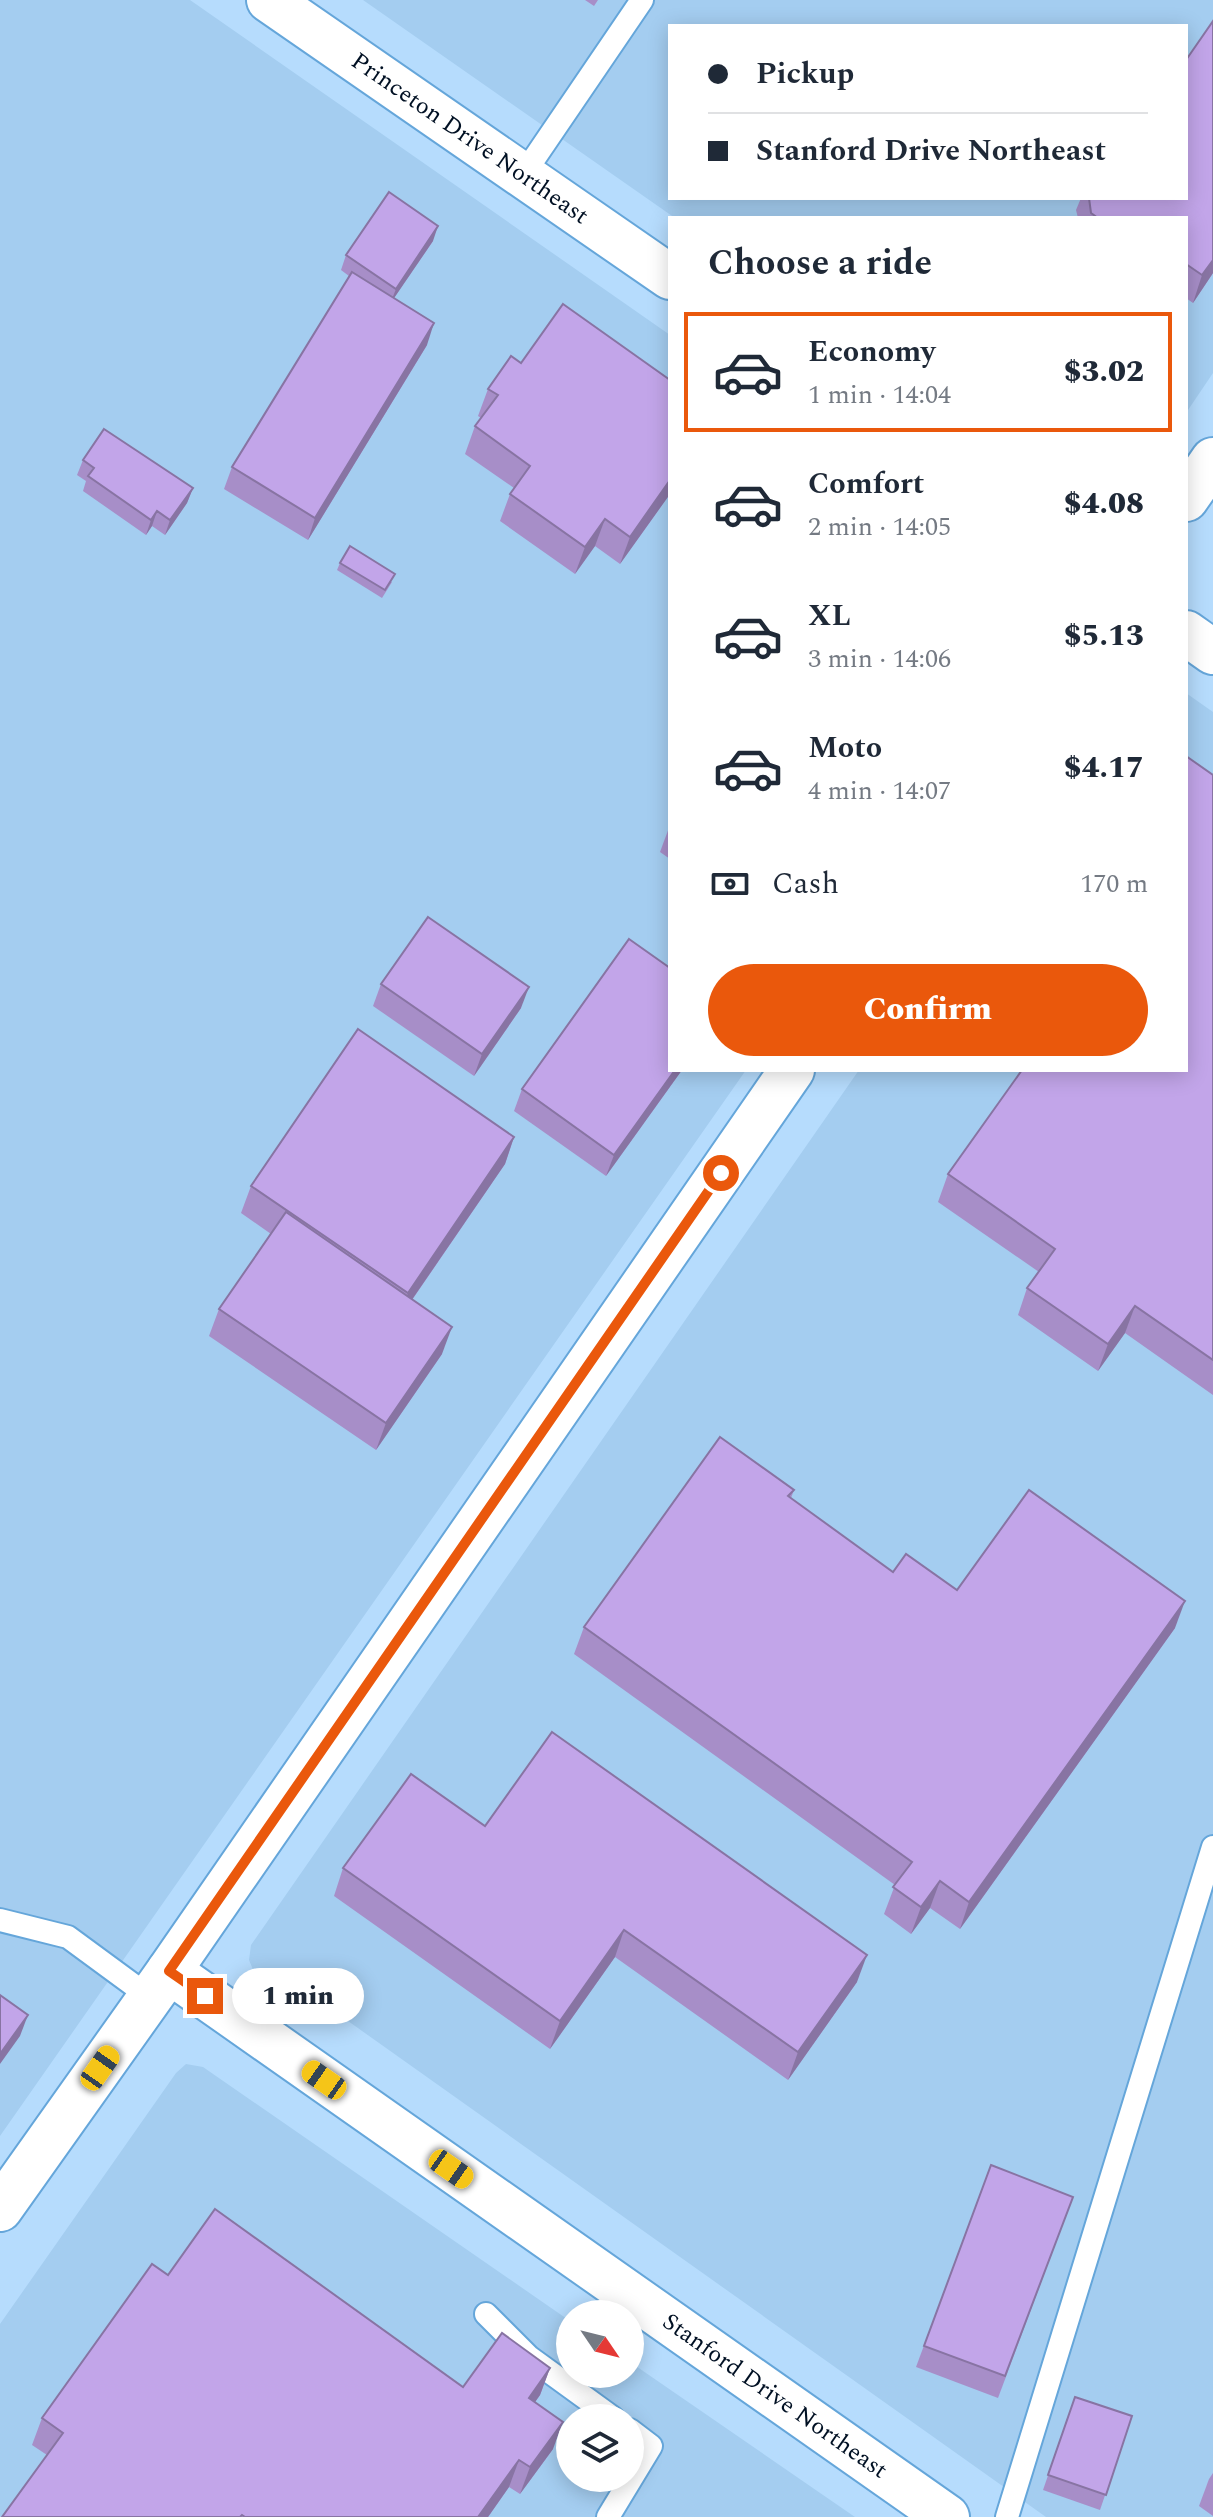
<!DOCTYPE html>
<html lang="en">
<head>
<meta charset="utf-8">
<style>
	:root { --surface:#fff; --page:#f6f6f7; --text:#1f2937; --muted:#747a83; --line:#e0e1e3; --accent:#ea580c }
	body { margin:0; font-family:Spectral,serif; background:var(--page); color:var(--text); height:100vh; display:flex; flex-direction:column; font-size:30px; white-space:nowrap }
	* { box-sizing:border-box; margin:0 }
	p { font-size:26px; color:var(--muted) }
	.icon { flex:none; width:44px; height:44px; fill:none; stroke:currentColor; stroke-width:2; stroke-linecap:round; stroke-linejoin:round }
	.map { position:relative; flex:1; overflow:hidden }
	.panel { position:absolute; left:668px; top:216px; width:520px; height:856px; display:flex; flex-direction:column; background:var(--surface); border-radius:0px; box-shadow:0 4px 20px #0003 }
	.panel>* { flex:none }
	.hud { position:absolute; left:668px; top:24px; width:520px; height:176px; border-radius:0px; box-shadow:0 4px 20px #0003; display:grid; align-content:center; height:176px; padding:0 40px; background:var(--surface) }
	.needle { width:52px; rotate:125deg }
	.fabs { position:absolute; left:556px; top:2300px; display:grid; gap:16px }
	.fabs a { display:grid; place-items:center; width:88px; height:88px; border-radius:50%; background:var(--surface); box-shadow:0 4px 20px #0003; font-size:40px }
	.end { position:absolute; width:36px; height:36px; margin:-18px; border:10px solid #ea580c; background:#fff; box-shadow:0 0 0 4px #fff }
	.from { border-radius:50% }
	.bubble { position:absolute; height:56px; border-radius:28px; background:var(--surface); box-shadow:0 4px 20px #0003; font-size:26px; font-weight:800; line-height:56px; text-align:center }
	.car { position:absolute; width:24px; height:48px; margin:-24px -12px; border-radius:10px; box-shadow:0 0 6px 2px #0007; background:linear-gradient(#f5c518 24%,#345 0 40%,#f5c518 0 76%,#345 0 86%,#f5c518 0) }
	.hud b { display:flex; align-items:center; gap:28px; height:76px; font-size:30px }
	.hud b+b { border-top:2px solid var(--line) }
	.hud i { width:20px; height:20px; background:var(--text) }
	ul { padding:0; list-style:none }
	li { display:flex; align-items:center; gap:24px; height:120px; margin:0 16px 12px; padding:0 24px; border:4px solid transparent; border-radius:0px }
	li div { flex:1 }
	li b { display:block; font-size:30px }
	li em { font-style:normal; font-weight:800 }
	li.on { border-color:var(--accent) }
	li>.icon { width:72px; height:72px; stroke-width:1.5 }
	h2 { padding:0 40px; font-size:36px; line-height:96px }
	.pay { display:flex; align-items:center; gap:20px; height:88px; padding:0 40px; font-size:30px }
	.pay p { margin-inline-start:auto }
	.primary-button { display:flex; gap:16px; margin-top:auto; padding:16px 40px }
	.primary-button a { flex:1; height:92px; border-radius:48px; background:var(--accent); color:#fff; font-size:32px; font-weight:800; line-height:92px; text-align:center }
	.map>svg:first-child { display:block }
	.built { fill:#a4cdf0; fill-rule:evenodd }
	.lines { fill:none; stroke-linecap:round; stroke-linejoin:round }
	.lane-casing { stroke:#65a6da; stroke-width:26 }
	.street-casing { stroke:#65a6da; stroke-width:48 }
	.lane { stroke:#fff; stroke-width:22 }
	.street { stroke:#fff; stroke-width:44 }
	.wall { fill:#a78ec8 }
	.shaded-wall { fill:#8874a3 }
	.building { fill:#c2a5e9; stroke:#8874a3; stroke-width:2 }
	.route { stroke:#ea580c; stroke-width:10 }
	.labels { text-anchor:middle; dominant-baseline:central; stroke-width:6; stroke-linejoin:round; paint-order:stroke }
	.street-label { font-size:24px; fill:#001023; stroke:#f2f9fe }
</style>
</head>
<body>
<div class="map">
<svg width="1213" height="2517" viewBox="0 0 1213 2517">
	<rect width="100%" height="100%" fill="#b6dcfd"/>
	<g class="built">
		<polygon points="0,0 190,0 670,335 670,1070 746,1070 0,2136"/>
		<path d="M 363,0 L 1213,0 L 1213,373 L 1186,413 L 1186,218 L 675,218 ZM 670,26 L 1186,26 L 1186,198 L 670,198 Z"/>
		<polygon points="1186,693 1213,712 1213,2517 1046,2517 303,1989 295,1991 264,1984 254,1972 249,1960 251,1945 859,1070 1186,1070"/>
		<path d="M 186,2064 L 203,2067 L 570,2321 L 570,2374 L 630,2374 L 630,2362 L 855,2517 L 0,2517 L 0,2324 L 176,2073 ZM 570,2418 L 630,2418 L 630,2478 L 570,2478 Z"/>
	</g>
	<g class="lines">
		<defs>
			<g id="lane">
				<polyline points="523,175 642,0"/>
				<polyline points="0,1920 68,1937 151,1998"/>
				<polyline points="486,2314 529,2357 613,2418"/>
				<polyline points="608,2517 651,2446 630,2430"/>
				<polyline points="1007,2517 1213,1847"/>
			</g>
			<g id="street">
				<path id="s1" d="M 269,0 L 670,277"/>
				<polyline points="1186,499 1213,460"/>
				<polyline points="1186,633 1213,652"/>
				<path id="s2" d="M 169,1971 L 947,2517"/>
				<polyline points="0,2209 169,1971 792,1070"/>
			</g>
		</defs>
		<use href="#lane" class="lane-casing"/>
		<use href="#street" class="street-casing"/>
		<use href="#lane" class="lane"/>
		<use href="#street" class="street"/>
	</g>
	<g class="wall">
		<polygon points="585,0 598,0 594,6"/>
		<polygon points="1081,198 1186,198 1213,273 1193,303 1186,298 1186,218 1078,218 1076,210"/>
		<polygon points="433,241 394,298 427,345 308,540 224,489 232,467 349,276 341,270 346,255"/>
		<polygon points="521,363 670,380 670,494 620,564 595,546 575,574 500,521 510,494 514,488 465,454 475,426 481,418 478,416 488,389"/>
		<polygon points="83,460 193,488 187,503 165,535 152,526 146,535 83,491 86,481 77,475"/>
		<polygon points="340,563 392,582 382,598 337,570"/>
		<polygon points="1213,775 1213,1395 1125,1333 1098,1371 1018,1315 1027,1288 1039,1272 938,1202 948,1174 1186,1070"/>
		<polygon points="670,825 670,859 660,852"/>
		<polygon points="381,984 521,1008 474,1076 373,1006"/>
		<polygon points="670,1070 682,1070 606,1176 514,1111 522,1089"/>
		<polygon points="514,1137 505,1164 412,1300 442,1354 376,1450 209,1336 219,1309 271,1234 241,1213 251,1186"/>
		<polygon points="794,1490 791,1498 893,1572 957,1590 1175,1628 960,1929 930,1908 911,1934 884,1914 895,1885 574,1654 584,1627"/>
		<polygon points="485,1826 857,1982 788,2080 615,1957 550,2049 334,1896 343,1868"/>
		<polygon points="991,2165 1073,2197 998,2398 916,2367"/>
		<polygon points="168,2275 463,2387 550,2368 540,2395 535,2402 553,2449 520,2494 509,2487 488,2517 2,2517 47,2455 32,2445 42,2418"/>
		<polygon points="1075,2397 1132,2416 1100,2510 1043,2490"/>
		<polygon points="1213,2473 1213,2516 1199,2506 1209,2479"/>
	</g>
	<g class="shaded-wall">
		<polygon points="438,226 433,241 390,304 396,289"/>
		<polygon points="1213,260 1213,273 1193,303 1202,275"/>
		<polygon points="434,323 427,345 308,540 315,518"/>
		<polygon points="670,480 670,494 620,564 630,537"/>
		<polygon points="193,488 187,503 165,535 170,520"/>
		<polygon points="157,511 152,526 146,535 151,520"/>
		<polygon points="605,519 595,546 575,574 585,547"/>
		<polygon points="529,987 521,1008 474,1076 482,1054"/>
		<polygon points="675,1070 682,1070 606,1176 614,1155"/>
		<polygon points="514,1137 505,1164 398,1320 408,1293"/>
		<polygon points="1135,1306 1125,1333 1098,1371 1108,1344"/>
		<polygon points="452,1327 442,1354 376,1450 386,1423"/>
		<polygon points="1185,1601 1175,1628 960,1929 969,1902"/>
		<polygon points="940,1881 930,1908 911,1934 921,1907"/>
		<polygon points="624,1930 615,1957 550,2049 560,2021"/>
		<polygon points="867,1955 857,1982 788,2080 798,2052"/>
		<polygon points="28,2015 20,2036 0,2064 0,2054"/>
		<polygon points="550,2368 540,2395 519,2425 529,2398"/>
		<polygon points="563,2422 553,2449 520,2494 530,2467"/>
		<polygon points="519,2460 509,2487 488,2517 478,2517"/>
	</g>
	<g class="building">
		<polygon points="1213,21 1213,260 1202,275 1186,264 1186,218 1098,218 1091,213 1089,198 1186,198 1186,60"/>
		<polygon points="389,192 438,226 396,289 346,255"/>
		<polygon points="352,272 434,323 315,518 232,467"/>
		<polygon points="563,304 670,380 670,480 630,537 605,519 585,547 510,494 530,466 475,426 498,395 488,389 511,356 521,363"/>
		<polygon points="104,429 193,488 170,520 157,511 151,520 88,476 94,468 83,460"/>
		<polygon points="350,546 395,574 385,590 340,563"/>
		<polygon points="1186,756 1213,775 1213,1360 1135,1306 1108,1344 1027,1288 1055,1249 948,1174 1022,1070 1186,1070"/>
		<polygon points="428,917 529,987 482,1054 381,984"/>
		<polygon points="629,939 670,968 670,1070 675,1070 614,1155 522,1089"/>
		<polygon points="358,1029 514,1137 408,1293 251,1186"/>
		<polygon points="286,1212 452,1327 386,1423 219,1309"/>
		<polygon points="720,1437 794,1490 788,1496 893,1572 906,1554 957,1590 1029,1490 1185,1601 969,1902 940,1881 921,1907 893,1887 912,1862 584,1627"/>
		<polygon points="552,1732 867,1955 798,2052 624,1930 560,2021 343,1868 411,1774 485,1826"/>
		<polygon points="0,1995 28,2015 0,2054"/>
		<polygon points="991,2165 1073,2197 1005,2376 924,2346"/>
		<polygon points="215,2209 463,2387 502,2333 550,2368 529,2398 563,2422 530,2467 519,2460 478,2517 245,2517 242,2515 240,2517 2,2517 63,2433 42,2418 152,2264 168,2275"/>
		<polygon points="1075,2397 1132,2416 1106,2495 1048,2475"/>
	</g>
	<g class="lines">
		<polyline class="route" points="205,1996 169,1971 721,1173"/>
	</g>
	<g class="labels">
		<g class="street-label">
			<text stroke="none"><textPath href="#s1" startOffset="244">Princeton Drive Northeast</textPath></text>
			<text stroke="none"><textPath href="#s2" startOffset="740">Stanford Drive Northeast</textPath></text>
		</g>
	</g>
</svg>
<div class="fabs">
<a><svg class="needle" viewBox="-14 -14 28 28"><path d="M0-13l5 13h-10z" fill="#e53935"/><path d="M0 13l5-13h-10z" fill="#747a83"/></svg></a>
<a><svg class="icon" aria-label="layers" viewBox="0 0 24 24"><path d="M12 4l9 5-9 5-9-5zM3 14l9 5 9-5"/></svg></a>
</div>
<i class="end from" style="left:721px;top:1173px"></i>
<i class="end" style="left:205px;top:1996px"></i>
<div class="bubble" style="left:232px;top:1968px;width:132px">1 min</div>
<i class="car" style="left:100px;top:2068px;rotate:35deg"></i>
<i class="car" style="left:324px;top:2080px;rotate:305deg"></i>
<i class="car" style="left:451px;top:2169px;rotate:125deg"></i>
<div class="hud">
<b><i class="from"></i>Pickup</b>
<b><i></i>Stanford Drive Northeast</b>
</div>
<section class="panel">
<h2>Choose a ride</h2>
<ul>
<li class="on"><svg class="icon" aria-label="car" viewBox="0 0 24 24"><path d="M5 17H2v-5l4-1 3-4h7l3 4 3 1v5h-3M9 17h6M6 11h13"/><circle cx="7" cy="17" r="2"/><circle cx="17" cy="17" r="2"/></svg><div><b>Economy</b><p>1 min · 14:04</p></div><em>$3.02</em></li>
<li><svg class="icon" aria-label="car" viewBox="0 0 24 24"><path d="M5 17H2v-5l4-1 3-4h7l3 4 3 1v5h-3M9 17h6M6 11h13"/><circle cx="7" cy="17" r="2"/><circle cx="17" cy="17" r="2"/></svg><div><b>Comfort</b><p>2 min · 14:05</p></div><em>$4.08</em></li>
<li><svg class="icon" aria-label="car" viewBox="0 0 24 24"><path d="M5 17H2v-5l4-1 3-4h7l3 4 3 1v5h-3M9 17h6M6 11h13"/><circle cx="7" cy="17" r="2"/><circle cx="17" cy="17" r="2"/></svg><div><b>XL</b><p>3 min · 14:06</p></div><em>$5.13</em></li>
<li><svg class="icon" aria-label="car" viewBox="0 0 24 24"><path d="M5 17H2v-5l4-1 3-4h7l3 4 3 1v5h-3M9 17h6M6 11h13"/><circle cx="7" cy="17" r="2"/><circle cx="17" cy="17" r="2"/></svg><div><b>Moto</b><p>4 min · 14:07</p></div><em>$4.17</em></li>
</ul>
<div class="pay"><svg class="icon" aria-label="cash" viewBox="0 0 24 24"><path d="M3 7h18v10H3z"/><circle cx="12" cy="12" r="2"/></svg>Cash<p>170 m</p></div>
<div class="primary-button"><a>Confirm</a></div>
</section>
</div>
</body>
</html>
